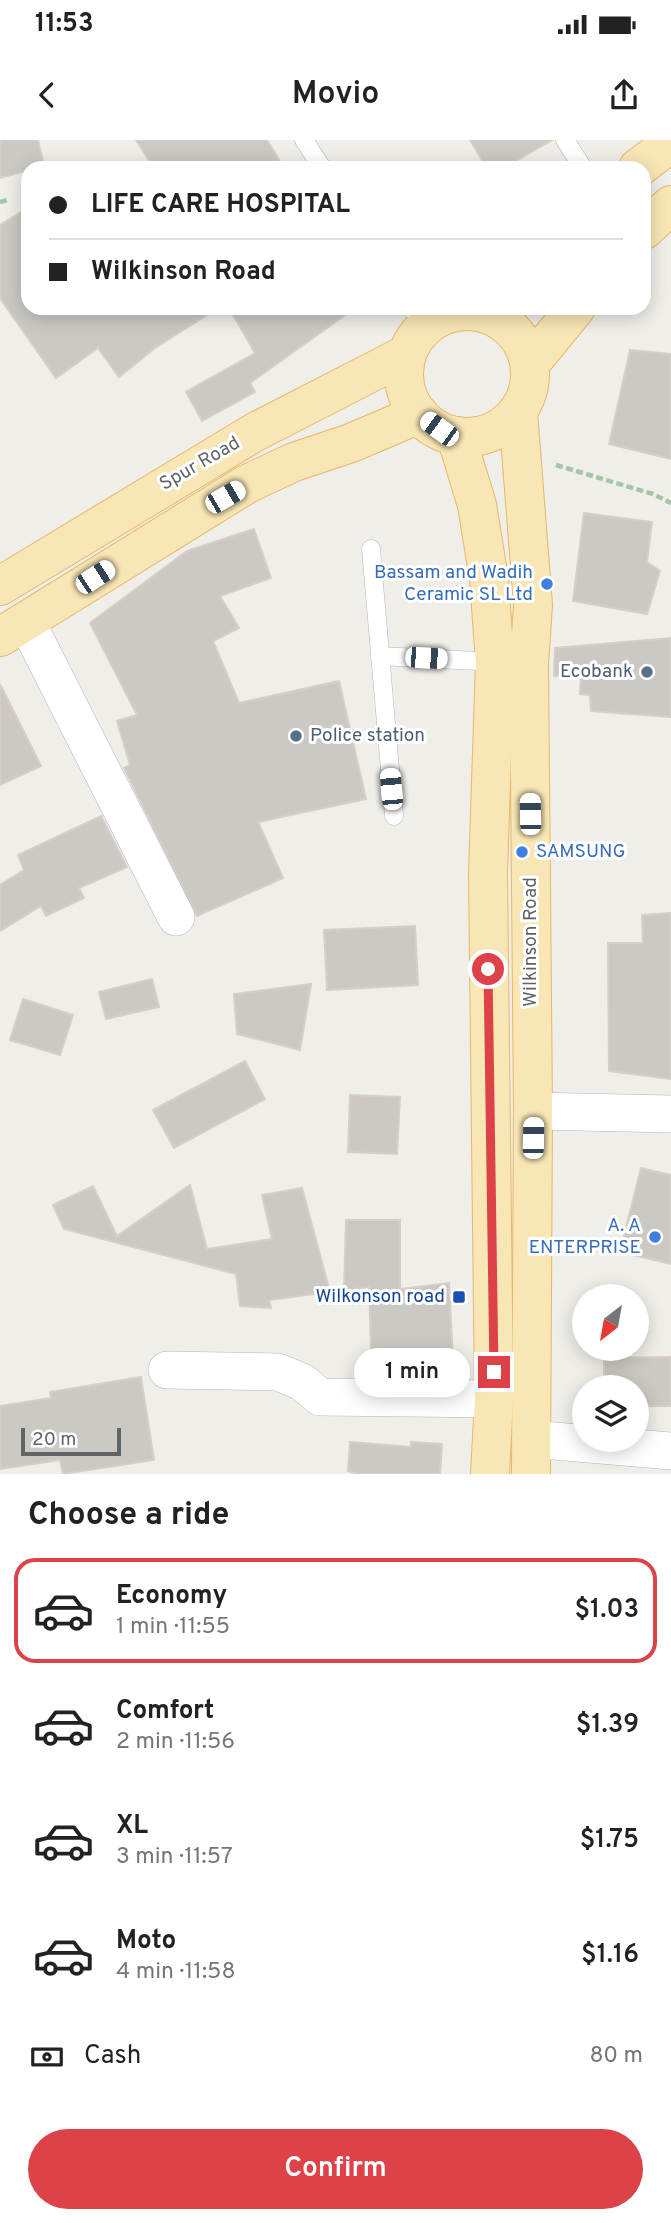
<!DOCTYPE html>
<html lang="en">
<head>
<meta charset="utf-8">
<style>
	:root { --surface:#fff; --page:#f2f2f2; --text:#222; --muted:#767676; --line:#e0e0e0; --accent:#dd4248 }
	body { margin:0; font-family:Overpass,sans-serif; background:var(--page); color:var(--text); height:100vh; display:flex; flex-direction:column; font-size:26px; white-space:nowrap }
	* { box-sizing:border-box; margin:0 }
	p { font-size:23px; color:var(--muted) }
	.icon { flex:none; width:38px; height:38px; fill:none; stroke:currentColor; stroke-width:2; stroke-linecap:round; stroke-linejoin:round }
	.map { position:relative; height:1334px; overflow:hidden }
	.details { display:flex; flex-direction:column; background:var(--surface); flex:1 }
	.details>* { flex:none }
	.guide { position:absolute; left:21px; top:21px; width:630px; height:154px; border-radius:21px; box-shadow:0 4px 18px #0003; display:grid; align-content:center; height:154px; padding:0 28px; background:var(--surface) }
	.needle { width:46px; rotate:211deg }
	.buttons { position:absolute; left:572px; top:1144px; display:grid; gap:14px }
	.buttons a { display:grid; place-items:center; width:77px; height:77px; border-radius:50%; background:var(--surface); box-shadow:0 4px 18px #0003; font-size:35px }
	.scale { position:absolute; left:21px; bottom:18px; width:100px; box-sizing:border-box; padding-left:7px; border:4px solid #606467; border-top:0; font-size:19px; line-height:24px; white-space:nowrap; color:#606467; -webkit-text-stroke:5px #fff; paint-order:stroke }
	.end { position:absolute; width:32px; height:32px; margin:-16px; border:9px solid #dd4248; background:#fff; box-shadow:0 0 0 4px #fff }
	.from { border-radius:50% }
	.bubble { position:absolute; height:49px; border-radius:24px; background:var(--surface); box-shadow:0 4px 18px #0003; font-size:23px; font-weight:600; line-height:49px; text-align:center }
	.car { position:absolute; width:21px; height:42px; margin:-21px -10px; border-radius:9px; box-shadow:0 0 5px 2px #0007; background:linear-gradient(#fff 24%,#345 0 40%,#fff 0 76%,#345 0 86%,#fff 0) }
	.guide b { display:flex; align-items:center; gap:24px; height:66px; font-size:26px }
	.guide b+b { border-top:2px solid var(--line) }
	.guide i { width:18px; height:18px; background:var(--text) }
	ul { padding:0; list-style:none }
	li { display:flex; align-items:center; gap:21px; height:105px; margin:0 14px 10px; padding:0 14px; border:4px solid transparent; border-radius:21px }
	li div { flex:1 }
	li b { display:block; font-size:26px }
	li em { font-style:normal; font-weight:600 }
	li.on { border-color:var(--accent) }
	li>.icon { width:63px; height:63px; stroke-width:1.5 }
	h2 { padding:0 28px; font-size:32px; line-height:84px }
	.pay { display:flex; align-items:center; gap:18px; height:77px; padding:0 28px; font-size:26px }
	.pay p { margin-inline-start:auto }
	.button { display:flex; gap:14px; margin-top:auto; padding:14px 28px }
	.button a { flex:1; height:80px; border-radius:42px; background:var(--accent); color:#fff; font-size:28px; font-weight:600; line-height:80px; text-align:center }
	.status { display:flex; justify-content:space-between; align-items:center; height:49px; padding:0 35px; background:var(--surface); direction:ltr }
	.status svg { height:19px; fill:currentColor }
	header { display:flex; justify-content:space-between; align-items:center; height:91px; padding:0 28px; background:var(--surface); font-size:32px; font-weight:600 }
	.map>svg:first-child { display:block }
	.building { fill:#ccc9c5; stroke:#d5cfc7; stroke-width:2 }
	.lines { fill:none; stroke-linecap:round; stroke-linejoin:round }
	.service-casing { stroke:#b3b6b9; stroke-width:19 }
	.minor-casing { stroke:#b3b6b9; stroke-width:38 }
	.primary-casing { stroke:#e7b66b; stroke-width:40 }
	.path { stroke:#a1c6a8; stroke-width:4.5; stroke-dasharray:7 3.5; stroke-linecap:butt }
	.service { stroke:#fff; stroke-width:18 }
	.minor { stroke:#fff; stroke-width:37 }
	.primary { stroke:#f9e6b5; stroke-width:38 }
	.route { stroke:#dd4248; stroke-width:9 }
	.shop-dot { fill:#3f7fe0; stroke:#fff; stroke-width:2.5 }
	.service-dot { fill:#5c6f8a; stroke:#fff; stroke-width:2.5 }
	.transit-dot { fill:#1a4fb4; stroke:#fff; stroke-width:2.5 }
	.labels { text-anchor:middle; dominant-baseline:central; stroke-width:6; stroke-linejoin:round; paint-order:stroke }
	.street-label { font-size:19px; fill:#606467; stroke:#fff }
	.shop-label { font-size:19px; fill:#366cbe; stroke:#fff; text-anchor:end }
	.service-label { font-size:19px; fill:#4e5e75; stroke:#fff; text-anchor:end }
	.transit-label { font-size:19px; fill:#164399; stroke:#fff; text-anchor:end }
</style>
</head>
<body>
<div class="status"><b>11:53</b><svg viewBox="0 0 49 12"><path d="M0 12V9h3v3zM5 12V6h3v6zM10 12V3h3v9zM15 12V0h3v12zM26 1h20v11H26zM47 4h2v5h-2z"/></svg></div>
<header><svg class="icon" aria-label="back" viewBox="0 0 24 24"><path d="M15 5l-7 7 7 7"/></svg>Movio<svg class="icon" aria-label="share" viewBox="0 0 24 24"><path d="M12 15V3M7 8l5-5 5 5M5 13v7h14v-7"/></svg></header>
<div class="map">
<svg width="671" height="1334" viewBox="0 0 671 1334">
	<rect width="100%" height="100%" fill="#f0eee9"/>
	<g class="building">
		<polygon points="0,0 38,0 44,26 0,38"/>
		<polygon points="136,0 267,0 284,28 154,28"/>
		<polygon points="470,0 552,0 504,28 487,28"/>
		<polygon points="28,68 28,168 218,168 155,208 119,237 98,208 56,238 0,158 0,85"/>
		<polygon points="229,168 355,168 250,243 255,252 202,281 186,252 255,213"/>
		<polygon points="630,210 671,214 671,319 609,304"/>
		<polygon points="584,373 652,382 647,422 660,431 647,474 573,461"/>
		<polygon points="254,389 271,438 220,456 239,488 213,501 239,563 339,541 366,659 258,682 283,738 197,776 124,628 130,625 117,581 137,575 90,483 187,411"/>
		<polygon points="671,498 671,577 591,571 590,555 580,554 581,535 554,536 555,508"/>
		<polygon points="0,544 41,626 0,645"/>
		<polygon points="101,676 127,727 79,748 84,758 46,776 41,766 0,791 0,745 24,730 18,715"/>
		<polygon points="671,773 671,939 609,931 608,803 643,803 642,775"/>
		<polygon points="415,786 418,845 327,850 324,790"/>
		<polygon points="152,839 159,867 106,879 99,852"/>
		<polygon points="311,844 300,910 237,894 234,854"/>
		<polygon points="23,859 73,875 60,915 10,900"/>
		<polygon points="245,921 265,959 174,1008 153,970"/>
		<polygon points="350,955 400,957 397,1014 348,1012"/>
		<polygon points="641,1028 671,1035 671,1124 620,1112"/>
		<polygon points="190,1045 207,1109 272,1099 262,1055 302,1048 330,1152 269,1160 271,1168 240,1166 236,1134 64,1089 53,1065 93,1046 117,1096"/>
		<polygon points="346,1080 400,1080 400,1149 449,1143 454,1238 372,1237 369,1147 344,1150"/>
		<polygon points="671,1217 671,1266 637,1266 637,1248 604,1248 604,1218"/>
		<polygon points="141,1237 154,1320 63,1334 60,1320 0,1329 0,1266 51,1258 50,1252"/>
		<polygon points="350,1302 411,1307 411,1302 442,1304 440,1334 356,1334 348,1331"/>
	</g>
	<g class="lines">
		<defs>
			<g id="service">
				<polyline points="304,0 322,28"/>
				<polyline points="565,0 583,28"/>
				<polyline points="412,168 425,187"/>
				<polyline points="371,409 394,676"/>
				<polyline points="380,516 497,522"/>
			</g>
			<g id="minor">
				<polyline points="26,481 176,777"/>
				<polyline points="533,971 671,974"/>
				<polyline points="167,1230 278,1232 302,1242 320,1257 494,1259"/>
				<polyline points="531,1299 671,1311"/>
			</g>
			<g id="primary">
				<polyline points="638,28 671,3"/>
				<polyline points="644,90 671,65"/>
				<circle cx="467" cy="234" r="63"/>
				<polyline points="530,224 576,168"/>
				<polyline points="518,272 533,465 529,524 533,971 531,1334"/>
				<polyline points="456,296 477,365 489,439 495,522 488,733 494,1259 490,1334"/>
				<polyline points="0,446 255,292 407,214"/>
				<polyline points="0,497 247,344 294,322 351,303 419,274"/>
			</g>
		</defs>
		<use href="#service" class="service-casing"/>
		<use href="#minor" class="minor-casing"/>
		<use href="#primary" class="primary-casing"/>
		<g class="path">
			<polyline points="0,62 7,60"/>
			<polyline points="556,325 653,354 671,363"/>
		</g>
		<use href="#service" class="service"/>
		<use href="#minor" class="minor"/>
		<use href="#primary" class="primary"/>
	</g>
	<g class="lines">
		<polyline class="route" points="488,829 494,1232"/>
	</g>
	<g class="shop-dot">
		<circle cx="547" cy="444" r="7"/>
		<circle cx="522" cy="712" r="7"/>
		<circle cx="655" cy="1097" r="7"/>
	</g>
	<g class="service-dot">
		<circle cx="647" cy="532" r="7"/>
		<circle cx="296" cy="596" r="7"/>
	</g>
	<rect class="transit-dot" x="452" y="1150" width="14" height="14" rx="3.5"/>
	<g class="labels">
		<g class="street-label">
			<text transform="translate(200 324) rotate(-30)">Spur Road</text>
			<text transform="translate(531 802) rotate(-90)">Wilkinson Road</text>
		</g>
		<g class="shop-label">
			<text x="533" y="433">Bassam and Wadih<tspan x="533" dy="22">Ceramic SL Ltd</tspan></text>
			<text x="536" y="712" text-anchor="start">SAMSUNG</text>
			<text x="641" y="1086">A. A<tspan x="641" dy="22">ENTERPRISE</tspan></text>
		</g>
		<g class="service-label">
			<text x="633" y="532">Ecobank</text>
			<text x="310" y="596" text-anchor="start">Police station</text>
		</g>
		<g class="transit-label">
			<text x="445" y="1157">Wilkonson road</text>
		</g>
	</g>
</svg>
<div class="buttons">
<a><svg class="needle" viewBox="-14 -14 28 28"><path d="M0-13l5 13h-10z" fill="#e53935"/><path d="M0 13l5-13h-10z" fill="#767676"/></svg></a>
<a><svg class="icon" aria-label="layers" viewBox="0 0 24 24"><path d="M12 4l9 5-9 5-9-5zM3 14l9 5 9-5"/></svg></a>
</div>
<div class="scale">20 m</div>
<i class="end from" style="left:488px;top:829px"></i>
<i class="end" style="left:494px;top:1232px"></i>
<div class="bubble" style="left:354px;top:1208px;width:116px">1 min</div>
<i class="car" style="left:439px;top:289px;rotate:306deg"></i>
<i class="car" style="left:225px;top:357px;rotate:60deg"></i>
<i class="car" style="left:95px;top:437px;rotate:57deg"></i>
<i class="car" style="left:426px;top:518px;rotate:93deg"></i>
<i class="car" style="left:391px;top:649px;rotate:355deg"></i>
<i class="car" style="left:530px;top:674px;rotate:359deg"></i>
<i class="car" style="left:533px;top:998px;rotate:1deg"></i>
<div class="guide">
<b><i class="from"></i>LIFE CARE HOSPITAL</b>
<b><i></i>Wilkinson Road</b>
</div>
</div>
<section class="details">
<h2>Choose a ride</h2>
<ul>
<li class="on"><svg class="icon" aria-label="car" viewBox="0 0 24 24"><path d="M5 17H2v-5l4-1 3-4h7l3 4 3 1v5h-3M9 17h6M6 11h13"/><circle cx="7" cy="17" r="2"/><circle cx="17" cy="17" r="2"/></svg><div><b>Economy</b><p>1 min · 11:55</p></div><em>$1.03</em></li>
<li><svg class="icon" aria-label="car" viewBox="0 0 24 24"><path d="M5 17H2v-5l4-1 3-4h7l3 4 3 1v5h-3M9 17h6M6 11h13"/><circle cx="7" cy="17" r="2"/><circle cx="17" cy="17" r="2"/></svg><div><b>Comfort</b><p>2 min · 11:56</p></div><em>$1.39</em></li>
<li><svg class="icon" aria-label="car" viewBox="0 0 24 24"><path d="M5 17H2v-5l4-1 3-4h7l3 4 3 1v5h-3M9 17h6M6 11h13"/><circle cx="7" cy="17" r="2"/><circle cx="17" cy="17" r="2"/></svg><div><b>XL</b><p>3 min · 11:57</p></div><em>$1.75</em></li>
<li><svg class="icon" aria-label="car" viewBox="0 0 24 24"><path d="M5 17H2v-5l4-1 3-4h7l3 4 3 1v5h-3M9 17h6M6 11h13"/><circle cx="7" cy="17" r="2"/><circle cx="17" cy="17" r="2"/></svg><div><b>Moto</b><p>4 min · 11:58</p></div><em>$1.16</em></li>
</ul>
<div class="pay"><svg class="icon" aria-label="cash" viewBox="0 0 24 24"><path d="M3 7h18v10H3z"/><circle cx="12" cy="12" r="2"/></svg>Cash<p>80 m</p></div>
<div class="button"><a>Confirm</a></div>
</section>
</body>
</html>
